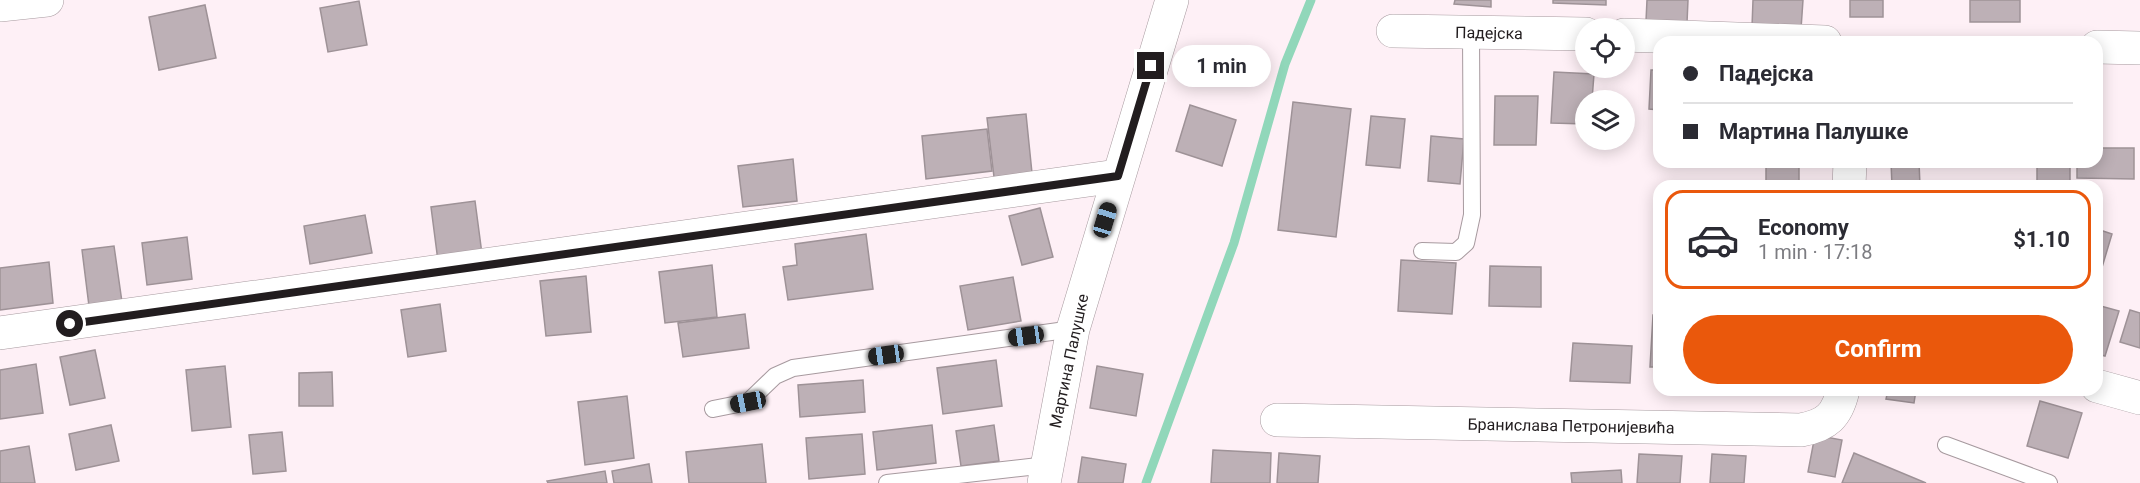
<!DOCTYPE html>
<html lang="en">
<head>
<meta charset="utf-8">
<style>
	:root { --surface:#fff; --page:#f2f2f3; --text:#2b2b33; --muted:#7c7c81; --line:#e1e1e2; --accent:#ea580c }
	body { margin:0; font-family:Roboto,sans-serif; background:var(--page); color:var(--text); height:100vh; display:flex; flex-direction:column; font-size:22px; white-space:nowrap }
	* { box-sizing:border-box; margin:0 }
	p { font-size:20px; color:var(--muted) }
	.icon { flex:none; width:33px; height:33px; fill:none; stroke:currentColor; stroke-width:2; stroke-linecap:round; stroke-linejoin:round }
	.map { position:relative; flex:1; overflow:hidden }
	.details { position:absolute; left:1653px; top:180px; width:450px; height:216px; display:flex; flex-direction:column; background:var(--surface); border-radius:18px; box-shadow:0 3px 15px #0003 }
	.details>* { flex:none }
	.banner { position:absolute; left:1653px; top:36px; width:450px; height:132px; border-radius:18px; box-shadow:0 3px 15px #0003; display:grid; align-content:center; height:132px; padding:0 30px; background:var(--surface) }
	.buttons { position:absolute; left:1575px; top:18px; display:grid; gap:12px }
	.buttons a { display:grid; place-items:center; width:60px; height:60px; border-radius:50%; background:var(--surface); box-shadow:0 3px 15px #0003; font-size:30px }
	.end { position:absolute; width:27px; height:27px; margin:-14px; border:8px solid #221d1f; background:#fff; box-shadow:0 0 0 3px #fff }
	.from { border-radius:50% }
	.bubble { position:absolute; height:42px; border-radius:21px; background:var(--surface); box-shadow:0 3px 15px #0003; font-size:20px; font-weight:700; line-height:42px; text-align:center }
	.car { position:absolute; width:18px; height:36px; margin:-18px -9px; border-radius:8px; box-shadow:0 0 4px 2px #0007; background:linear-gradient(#222 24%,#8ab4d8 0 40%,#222 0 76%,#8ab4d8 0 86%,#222 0) }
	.banner b { display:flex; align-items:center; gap:21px; height:57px; font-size:22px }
	.banner b+b { border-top:2px solid var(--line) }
	.banner i { width:15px; height:15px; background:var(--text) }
	ul { padding:10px 0 0; list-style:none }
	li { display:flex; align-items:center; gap:18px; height:99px; margin:0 12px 9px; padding:0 18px; border:3px solid transparent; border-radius:18px }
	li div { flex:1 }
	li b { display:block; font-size:22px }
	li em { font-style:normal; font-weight:700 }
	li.current { border-color:var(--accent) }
	li>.icon { width:54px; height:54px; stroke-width:1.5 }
	.button { display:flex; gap:12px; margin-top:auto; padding:12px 30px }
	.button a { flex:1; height:69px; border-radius:36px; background:var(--accent); color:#fff; font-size:24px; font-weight:700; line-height:69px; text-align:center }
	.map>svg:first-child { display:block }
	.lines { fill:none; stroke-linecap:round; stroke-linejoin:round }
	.stream { stroke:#91d7ba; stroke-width:9 }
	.building { fill:#bdb0b6; stroke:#9e9297; stroke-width:1.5 }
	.service-casing { stroke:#a79a9f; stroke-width:18 }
	.minor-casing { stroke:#a79a9f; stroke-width:34 }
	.service { stroke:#fff; stroke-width:16 }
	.minor { stroke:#fff; stroke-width:33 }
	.route { stroke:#221d1f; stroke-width:8 }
	.labels { text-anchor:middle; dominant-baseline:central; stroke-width:4.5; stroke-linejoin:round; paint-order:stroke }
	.street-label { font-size:16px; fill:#221d1f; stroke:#fff }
</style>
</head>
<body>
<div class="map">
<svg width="2140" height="483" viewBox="0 0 2140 483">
	<rect width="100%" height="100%" fill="#fef0f6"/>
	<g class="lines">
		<polyline class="stream" points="1146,483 1234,243 1285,64 1311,0"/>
	</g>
	<g class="building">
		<polygon points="1455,0 1491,0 1491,7 1454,4"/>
		<polygon points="1553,0 1606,0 1606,5 1553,3"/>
		<polygon points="1647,0 1688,0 1687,23 1646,21"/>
		<polygon points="1753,0 1803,0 1801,29 1752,27"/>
		<rect x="1850" y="0" width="33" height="17"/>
		<rect x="1970" y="0" width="50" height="22"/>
		<polygon points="359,1 367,45 328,52 320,8"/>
		<polygon points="205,5 216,58 159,70 149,17"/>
		<polygon points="1651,70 1659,70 1659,110 1649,109"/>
		<polygon points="1554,72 1594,74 1592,100 1586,100 1586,124 1551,123"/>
		<polygon points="1495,96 1538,96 1536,145 1494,145"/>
		<polygon points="1293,102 1351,109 1336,237 1278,230"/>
		<polygon points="1190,105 1236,120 1222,166 1176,151"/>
		<polygon points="1026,114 1032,173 994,177 987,118"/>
		<polygon points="1371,116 1405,119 1400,168 1366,165"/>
		<polygon points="987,129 992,171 926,179 922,136"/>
		<polygon points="1431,136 1464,139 1460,184 1428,181"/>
		<polygon points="2097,148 2134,148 2134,179 2077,178 2077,162 2097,162"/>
		<polygon points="793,159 797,201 743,207 738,166"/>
		<polygon points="1891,162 1919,162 1920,186 1892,186"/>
		<rect x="2037" y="162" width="33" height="24"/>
		<polygon points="1766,165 1799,166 1799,186 1766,186"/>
		<polygon points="475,201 482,254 438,261 431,207"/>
		<polygon points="1040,208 1053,257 1022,265 1009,216"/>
		<polygon points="365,215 372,253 310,264 304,226"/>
		<polygon points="2097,229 2112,234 2097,284"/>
		<polygon points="866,234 873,289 788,300 783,267 797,265 795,244"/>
		<polygon points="187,237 192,279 147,285 142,243"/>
		<polygon points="114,246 122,302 89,306 82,250"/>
		<polygon points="1401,260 1456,263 1452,314 1398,311"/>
		<polygon points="49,262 53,303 0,310 0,268"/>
		<polygon points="712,265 717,317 665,323 659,272"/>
		<polygon points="1490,266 1541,267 1541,307 1489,306"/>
		<polygon points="586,276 591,332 546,336 540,281"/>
		<polygon points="1013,277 1021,321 968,330 960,286"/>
		<polygon points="440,304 446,351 408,357 401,310"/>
		<polygon points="2097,305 2119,311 2105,356 2097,354"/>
		<polygon points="2130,310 2140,313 2140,348 2120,342"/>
		<polygon points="745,314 749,348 683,357 678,323"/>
		<polygon points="1653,315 1659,315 1659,367 1650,367"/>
		<polygon points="1573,343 1632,346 1630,383 1570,381"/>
		<polygon points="95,350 105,398 70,405 60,357"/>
		<polygon points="996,360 1002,406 943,414 937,368"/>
		<polygon points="36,364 43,413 0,419 0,370"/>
		<polygon points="225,366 231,427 192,431 186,370"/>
		<polygon points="1097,366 1143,374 1136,416 1090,408"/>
		<polygon points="332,372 333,406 299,406 299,373"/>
		<polygon points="863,380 865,412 800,417 798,385"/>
		<polygon points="1888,390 1916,390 1914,403 1886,399"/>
		<polygon points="627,396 634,458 585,465 578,402"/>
		<polygon points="2040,401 2082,413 2068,458 2027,446"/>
		<polygon points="111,425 119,461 76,470 69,434"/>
		<polygon points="932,425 936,463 877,470 873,432"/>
		<polygon points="994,425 999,461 961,466 956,431"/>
		<polygon points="282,432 286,471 253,474 249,435"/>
		<polygon points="862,434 865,474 809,479 806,438"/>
		<polygon points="1815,435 1842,440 1835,477 1808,472"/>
		<polygon points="762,444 766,483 689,483 686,452"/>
		<polygon points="29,446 35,483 0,483 0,451"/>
		<polygon points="1213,450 1271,453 1270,483 1211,483"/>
		<polygon points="1279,453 1320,456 1318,483 1277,483"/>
		<polygon points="1854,453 1926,483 1842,483"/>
		<polygon points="1639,454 1682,456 1680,483 1637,483"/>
		<polygon points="1712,454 1746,456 1744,483 1710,483"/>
		<polygon points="1082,457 1126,464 1123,483 1078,483"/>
		<polygon points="649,464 652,483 614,483 612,471"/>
		<polygon points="1621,470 1622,483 1572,483 1571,473"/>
		<polygon points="605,471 607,483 548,483 547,481"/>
	</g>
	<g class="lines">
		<defs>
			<g id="service">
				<polyline points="1422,251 1456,252 1466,243 1472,215 1471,33"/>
				<polyline points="713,409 748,402 775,376 793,368 1073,329"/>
				<polyline points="1946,445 2049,483"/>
				<polyline points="887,483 1047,465"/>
			</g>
			<g id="minor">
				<polyline points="0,5 47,0"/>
				<polyline points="1393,31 1586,34"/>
				<polyline points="1624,35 1825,42"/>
				<polyline points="2097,47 2140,48"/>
				<polyline points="1849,186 1850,162"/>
				<polyline points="0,333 1117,176"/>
				<polyline points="2097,386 2140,398"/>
				<path d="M 1277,420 L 1801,430 C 1827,425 1837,416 1843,390"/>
				<polyline points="1044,483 1073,329 1172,0"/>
			</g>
		</defs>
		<use href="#service" class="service-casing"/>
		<use href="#minor" class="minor-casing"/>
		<use href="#service" class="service"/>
		<use href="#minor" class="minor"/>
	</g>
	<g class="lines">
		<polyline class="route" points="70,324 1118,176 1151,66"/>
	</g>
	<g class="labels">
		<g class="street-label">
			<text transform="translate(1489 33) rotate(1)">Падејска</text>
			<text transform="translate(1069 361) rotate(-78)">Мартина Палушке</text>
			<text transform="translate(1571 426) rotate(1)">Бранислава Петронијевића</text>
		</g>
	</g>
</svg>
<div class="buttons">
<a><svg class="icon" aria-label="locate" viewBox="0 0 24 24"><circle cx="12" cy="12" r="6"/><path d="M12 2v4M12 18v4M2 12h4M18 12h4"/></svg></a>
<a><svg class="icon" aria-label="layers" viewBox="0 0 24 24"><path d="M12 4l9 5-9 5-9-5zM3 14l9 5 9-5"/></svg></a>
</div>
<i class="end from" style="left:70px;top:324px"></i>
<i class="end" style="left:1151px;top:66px"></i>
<div class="bubble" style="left:1172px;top:45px;width:99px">1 min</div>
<i class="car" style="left:1105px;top:220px;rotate:17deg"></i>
<i class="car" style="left:1026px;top:336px;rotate:262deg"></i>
<i class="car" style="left:886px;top:355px;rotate:262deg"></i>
<i class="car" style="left:748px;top:402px;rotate:259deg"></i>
<div class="banner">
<b><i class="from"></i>Падејска</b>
<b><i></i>Мартина Палушке</b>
</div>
<section class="details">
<ul>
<li class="current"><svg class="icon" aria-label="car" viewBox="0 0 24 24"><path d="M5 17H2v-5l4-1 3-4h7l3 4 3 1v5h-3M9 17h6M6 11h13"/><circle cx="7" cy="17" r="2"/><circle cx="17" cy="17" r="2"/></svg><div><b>Economy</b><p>1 min · 17:18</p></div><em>$1.10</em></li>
</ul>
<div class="button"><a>Confirm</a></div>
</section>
</div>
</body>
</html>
